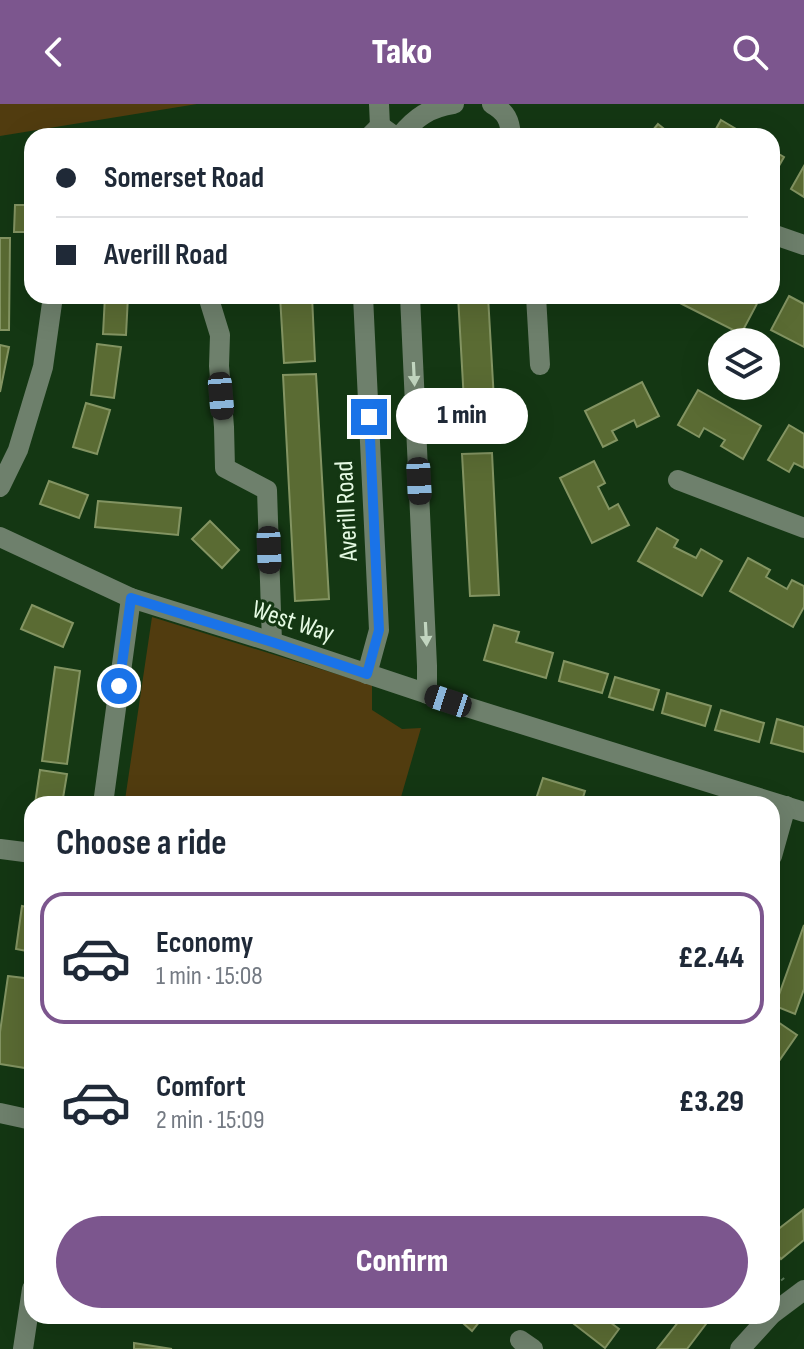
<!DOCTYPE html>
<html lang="en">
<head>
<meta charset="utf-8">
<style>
	:root { --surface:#fff; --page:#f2f2f3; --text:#1f2937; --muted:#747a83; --line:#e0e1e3; --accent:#7c568e }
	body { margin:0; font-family:"Sofia Sans Condensed",sans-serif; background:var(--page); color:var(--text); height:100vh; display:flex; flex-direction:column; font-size:30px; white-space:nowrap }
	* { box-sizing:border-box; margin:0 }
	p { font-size:26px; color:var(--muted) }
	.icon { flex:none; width:44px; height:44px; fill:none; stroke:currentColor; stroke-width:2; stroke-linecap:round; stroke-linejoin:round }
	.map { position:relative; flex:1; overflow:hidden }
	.panel { position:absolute; left:24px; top:692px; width:756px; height:528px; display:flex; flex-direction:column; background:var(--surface); border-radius:24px; box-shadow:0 8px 32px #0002 }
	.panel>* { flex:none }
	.banner { position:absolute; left:24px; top:24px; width:756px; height:176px; border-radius:24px; box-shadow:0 8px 32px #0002; display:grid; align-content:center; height:176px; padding:0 32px; background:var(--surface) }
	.fabs { position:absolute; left:708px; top:224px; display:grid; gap:16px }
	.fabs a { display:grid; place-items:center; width:72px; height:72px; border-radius:50%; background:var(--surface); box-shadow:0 8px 32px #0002; font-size:40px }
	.end { position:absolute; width:36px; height:36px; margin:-18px; border:10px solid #1a73e8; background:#fff; box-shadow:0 0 0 4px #fff }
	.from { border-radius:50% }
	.bubble { position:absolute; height:56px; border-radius:28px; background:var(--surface); box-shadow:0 8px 32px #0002; font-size:26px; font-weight:800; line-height:56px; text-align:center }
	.car { position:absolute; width:24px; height:48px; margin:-24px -12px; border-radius:10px; box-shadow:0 0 6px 2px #0007; background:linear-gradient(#222 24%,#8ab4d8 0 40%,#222 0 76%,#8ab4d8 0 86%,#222 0) }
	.banner b { display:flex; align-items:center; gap:28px; height:76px; font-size:30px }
	.banner b+b { border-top:2px solid var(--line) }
	.banner i { width:20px; height:20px; background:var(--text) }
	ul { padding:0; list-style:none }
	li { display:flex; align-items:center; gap:24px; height:132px; margin:0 16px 12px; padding:0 16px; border:4px solid transparent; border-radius:24px }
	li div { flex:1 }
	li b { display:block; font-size:30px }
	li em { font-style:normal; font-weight:800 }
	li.on { border-color:var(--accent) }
	li>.icon { width:72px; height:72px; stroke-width:1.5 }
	h2 { padding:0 32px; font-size:36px; line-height:96px }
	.action { display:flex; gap:16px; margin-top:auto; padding:16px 32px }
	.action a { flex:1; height:92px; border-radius:48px; background:var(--accent); color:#fff; font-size:32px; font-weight:800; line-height:92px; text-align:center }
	header { display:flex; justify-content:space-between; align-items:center; height:104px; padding:0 32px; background:var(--accent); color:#fff; font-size:36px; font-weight:800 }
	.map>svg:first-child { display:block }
	.green { fill:#513c0f }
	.building { fill:#5a6b33; stroke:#839462; stroke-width:2 }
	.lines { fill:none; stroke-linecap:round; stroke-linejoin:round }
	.path { stroke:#597858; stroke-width:4; stroke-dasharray:2 6; stroke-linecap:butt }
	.minor { stroke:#6e806c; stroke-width:20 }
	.oneway { fill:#c1d5bf }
	.route { stroke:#1a73e8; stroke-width:10 }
	.labels { text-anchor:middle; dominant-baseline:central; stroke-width:6; stroke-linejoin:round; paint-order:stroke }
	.street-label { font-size:26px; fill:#e5fae3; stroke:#143713 }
</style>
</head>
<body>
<header><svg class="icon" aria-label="back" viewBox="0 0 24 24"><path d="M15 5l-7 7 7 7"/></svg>Tako<svg class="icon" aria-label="search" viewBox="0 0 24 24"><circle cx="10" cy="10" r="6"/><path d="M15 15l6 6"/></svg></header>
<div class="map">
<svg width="804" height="1245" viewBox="0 0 804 1245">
	<rect width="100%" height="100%" fill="#143713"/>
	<g class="green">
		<polygon points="0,0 197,0 0,32"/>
		<polygon points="152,513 372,581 372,606 402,625 421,624 399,700 155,700 125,696"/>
	</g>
	<g class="building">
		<polygon points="721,16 748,32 712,32"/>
		<polygon points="658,20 673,32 648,32"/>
		<polygon points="476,27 476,32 450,32 449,28"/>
		<polygon points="772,46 784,53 772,74"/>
		<polygon points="804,62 804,93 791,85"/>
		<polygon points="15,101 32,101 32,128 14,128"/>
		<polygon points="0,134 10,134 9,226 0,226"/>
		<polygon points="105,192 128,192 126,231 103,230"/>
		<polygon points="280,192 312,192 315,257 284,259"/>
		<polygon points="458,192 488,192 496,331 466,333"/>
		<polygon points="679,192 756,192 760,194 741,230 676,197"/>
		<polygon points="789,192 804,200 804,243 771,226"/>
		<polygon points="97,240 121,243 114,294 91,291"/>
		<polygon points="0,241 9,243 0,288"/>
		<polygon points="316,270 329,495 295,497 283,271"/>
		<polygon points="642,278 659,312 637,323 634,316 612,327 617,336 603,343 585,307"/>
		<polygon points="698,286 761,322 743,355 721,342 725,336 704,324 699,333 678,321"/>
		<polygon points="86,299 110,306 97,350 73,343"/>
		<polygon points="789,321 804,330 804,364 794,359 789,368 768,356"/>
		<polygon points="492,349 499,491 470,492 462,350"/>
		<polygon points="594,357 605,379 598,383 609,405 618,400 629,421 592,439 560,374"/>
		<polygon points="49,377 88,391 79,414 40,400"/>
		<polygon points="98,397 181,404 178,431 95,423"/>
		<polygon points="210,417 239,446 222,464 192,435"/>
		<polygon points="657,424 678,436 674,443 696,454 701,445 722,457 702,492 638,457"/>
		<polygon points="748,454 770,466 766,473 787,485 792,476 804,482 804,503 793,523 730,487"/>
		<polygon points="32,501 73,519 63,543 21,525"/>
		<polygon points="494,521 519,528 516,538 553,549 546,574 484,556"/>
		<polygon points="564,557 608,570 602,589 559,577"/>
		<polygon points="55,563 80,567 67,660 42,657"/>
		<polygon points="615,573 659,586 653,606 609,593"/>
		<polygon points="667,589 711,602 705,622 662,609"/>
		<polygon points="721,606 764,619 759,638 715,626"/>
		<polygon points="777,615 804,623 804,648 771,639"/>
		<polygon points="40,666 67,670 62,700 35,700"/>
		<polygon points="543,674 585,687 581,700 552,700 536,695"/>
		<polygon points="22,802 32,804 32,848 16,845"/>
		<polygon points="804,821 804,885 795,910 775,902"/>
		<polygon points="8,872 32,875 32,908 25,964 0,960 0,928"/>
		<polygon points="775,916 797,931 772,967 772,921"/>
		<polygon points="803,1106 804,1136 781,1155 772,1144 772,1130"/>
		<polygon points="455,1212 484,1212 472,1227"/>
		<polygon points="566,1212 602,1212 619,1225 605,1244 565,1213"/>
		<polygon points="683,1212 712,1212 687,1245 657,1245"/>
		<polygon points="134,1239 172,1245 134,1245"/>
	</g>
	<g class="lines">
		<polyline class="path" points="772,1162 784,1177"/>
		<g class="minor">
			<polyline points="379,0 380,22"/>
			<path d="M 492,0 C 506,8 510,16 511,32"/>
			<polyline points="370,32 380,22 394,32"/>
			<path d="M 400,32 C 416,13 429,4 454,0"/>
			<polyline points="772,130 804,141"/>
			<polyline points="208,192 220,231 219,262 224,323 225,364 267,386 272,538"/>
			<polyline points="363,192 379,526 367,570"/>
			<polyline points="410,192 427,562 427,590"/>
			<polyline points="536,192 540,261"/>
			<polyline points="678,376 804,424"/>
			<polyline points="0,383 18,346 43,263 53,192"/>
			<polyline points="0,433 131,494 272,538 470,604 804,708"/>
			<polyline points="103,700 131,494"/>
			<polyline points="0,745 32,749"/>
			<polyline points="772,752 786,702"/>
			<polyline points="0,1009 32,1016"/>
			<polyline points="772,1210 804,1186"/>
			<polyline points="520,1236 533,1245"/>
			<polyline points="23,1245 32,1185"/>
			<polyline points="740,1245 770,1212"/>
		</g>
	</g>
	<defs><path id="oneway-solid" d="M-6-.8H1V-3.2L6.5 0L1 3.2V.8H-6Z" transform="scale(2)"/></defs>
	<g class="oneway">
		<use href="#oneway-solid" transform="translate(414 270) rotate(87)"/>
		<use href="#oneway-solid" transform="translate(426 530) rotate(87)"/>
	</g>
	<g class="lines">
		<polyline class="route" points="119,582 131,494 272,538 367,570 379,526 369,313"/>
	</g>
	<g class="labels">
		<g class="street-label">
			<text transform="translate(347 407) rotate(-93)">Averill Road</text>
			<text transform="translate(293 518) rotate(18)">West Way</text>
		</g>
	</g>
</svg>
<div class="fabs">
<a><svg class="icon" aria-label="layers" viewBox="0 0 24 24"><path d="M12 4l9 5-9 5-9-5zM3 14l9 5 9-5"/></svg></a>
</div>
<i class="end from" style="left:119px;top:582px"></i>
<i class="end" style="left:369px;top:313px"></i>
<div class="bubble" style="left:396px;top:284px;width:132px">1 min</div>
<i class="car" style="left:221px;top:292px;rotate:175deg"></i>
<i class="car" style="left:419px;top:377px;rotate:177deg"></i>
<i class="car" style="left:269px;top:446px;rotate:178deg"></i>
<i class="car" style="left:448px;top:597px;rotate:288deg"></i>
<div class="banner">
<b><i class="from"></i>Somerset Road</b>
<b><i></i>Averill Road</b>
</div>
<section class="panel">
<h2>Choose a ride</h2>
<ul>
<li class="on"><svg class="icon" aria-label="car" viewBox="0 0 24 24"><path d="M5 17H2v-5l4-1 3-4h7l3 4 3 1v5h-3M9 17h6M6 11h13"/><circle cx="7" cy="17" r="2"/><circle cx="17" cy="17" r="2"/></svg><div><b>Economy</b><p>1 min · 15:08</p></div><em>£2.44</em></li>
<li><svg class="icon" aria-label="car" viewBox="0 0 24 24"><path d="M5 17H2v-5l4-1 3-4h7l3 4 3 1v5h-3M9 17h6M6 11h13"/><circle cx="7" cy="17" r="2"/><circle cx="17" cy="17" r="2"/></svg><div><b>Comfort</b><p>2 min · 15:09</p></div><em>£3.29</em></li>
</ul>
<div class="action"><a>Confirm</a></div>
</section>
</div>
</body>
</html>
